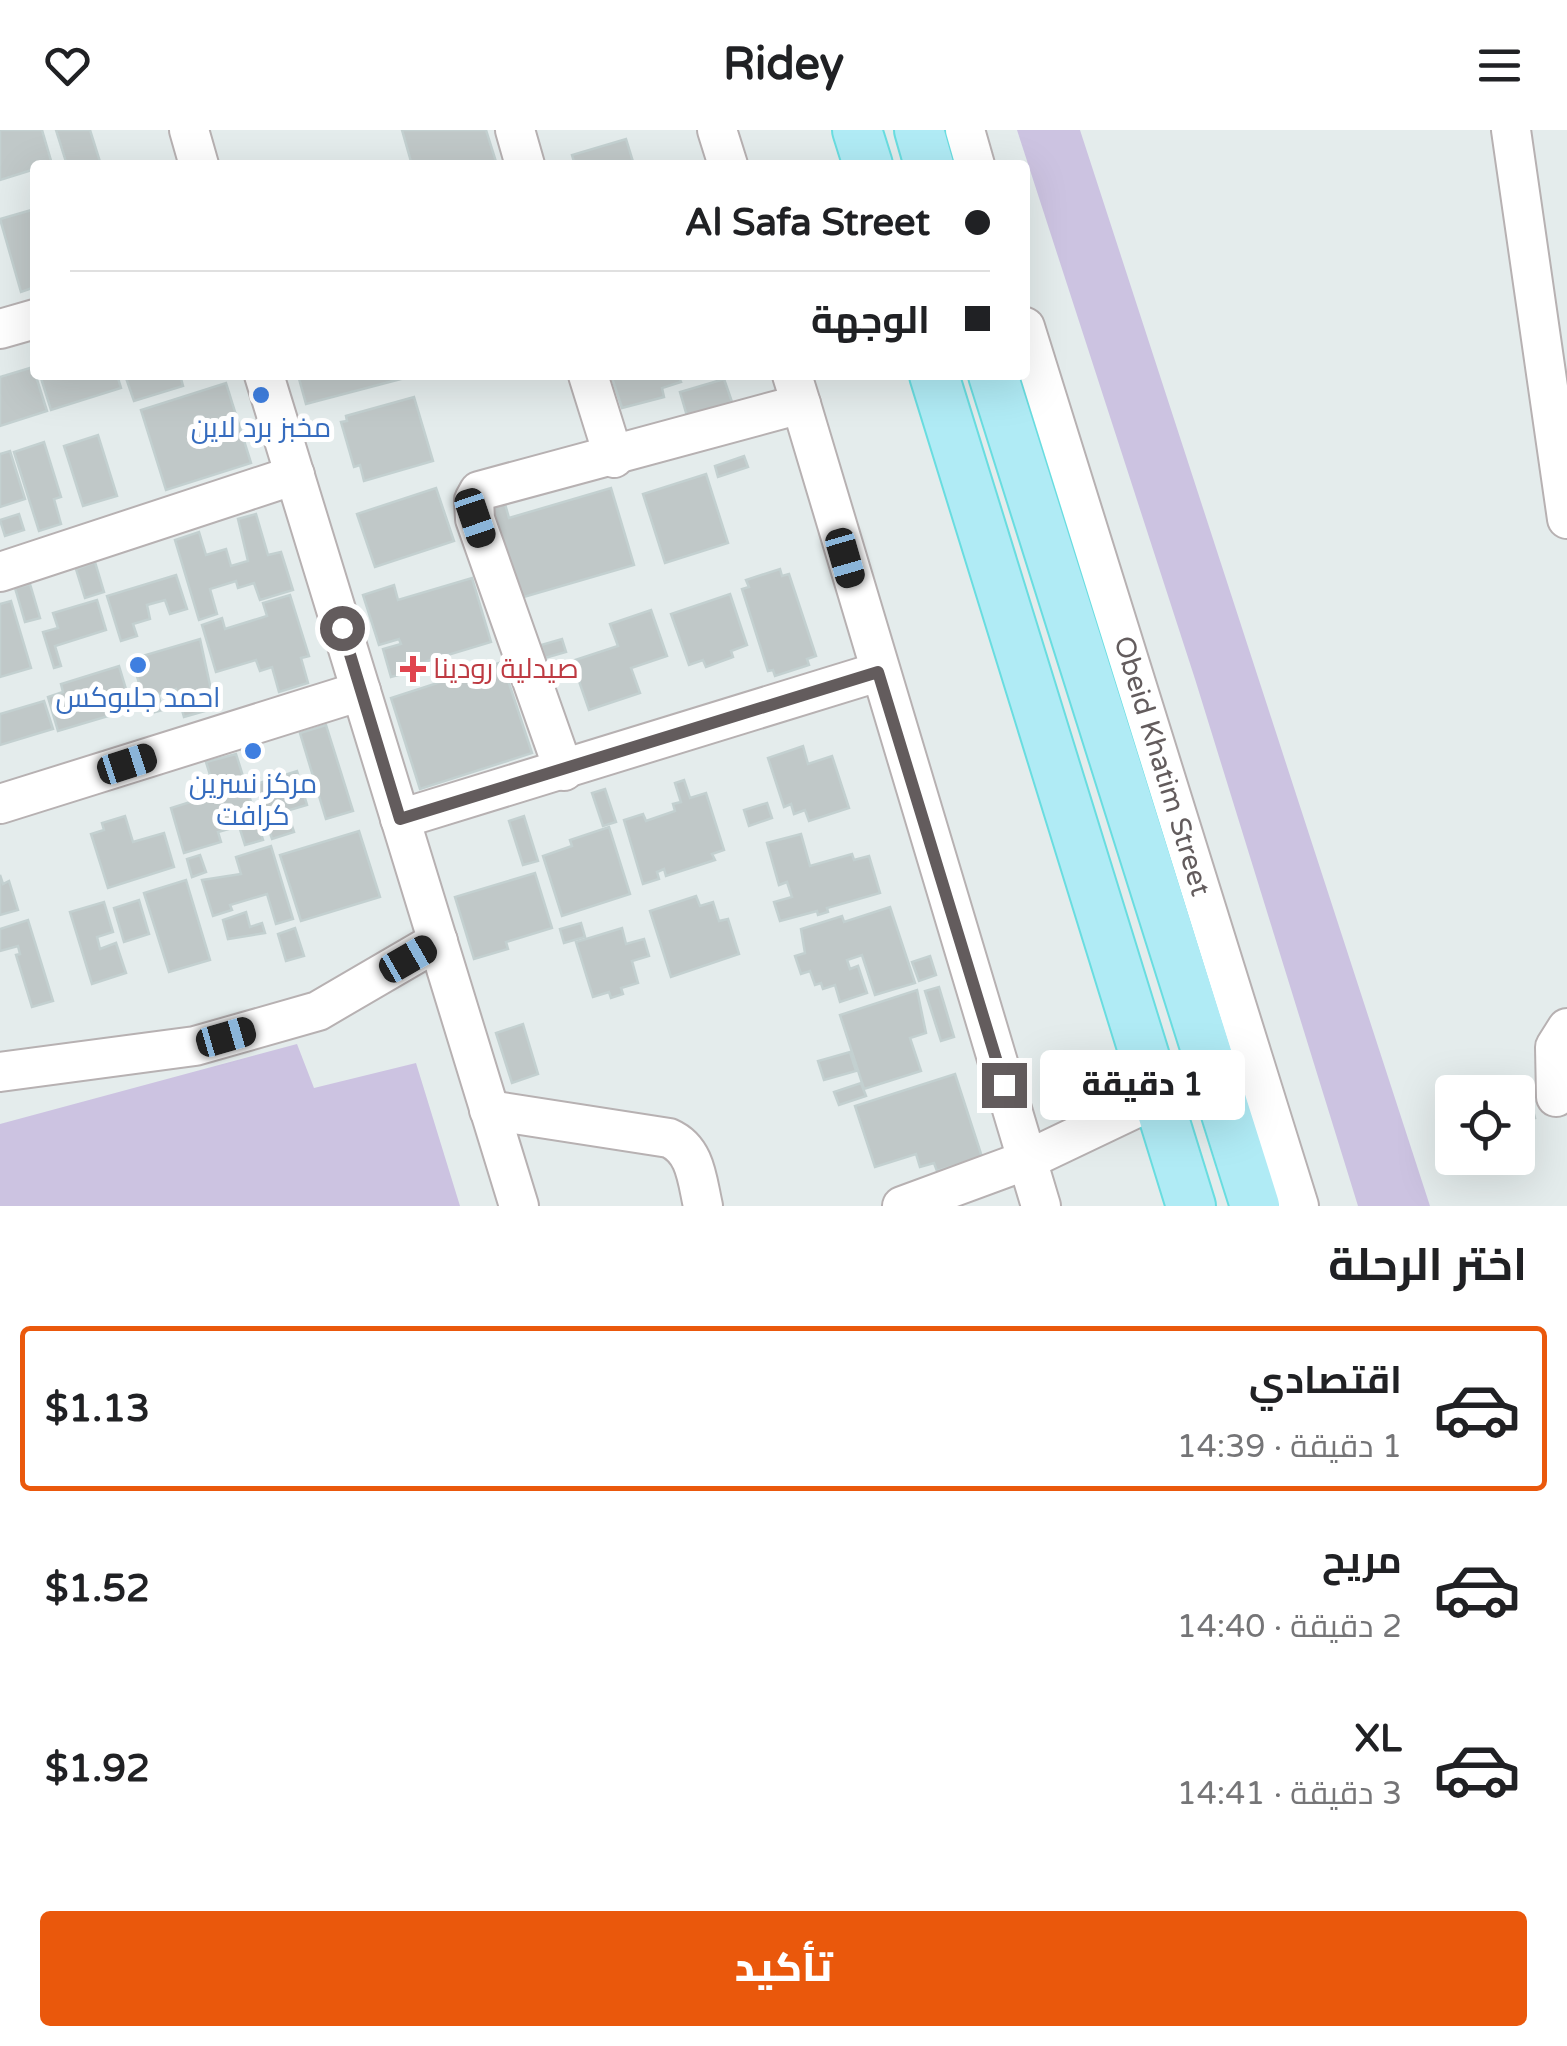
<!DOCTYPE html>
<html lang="ar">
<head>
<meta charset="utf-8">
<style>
	:root { --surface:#fff; --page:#f2f2f2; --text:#202124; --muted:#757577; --line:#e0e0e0; --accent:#ea580c }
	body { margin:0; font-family:"Varela Round",Cairo,sans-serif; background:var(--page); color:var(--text); direction:rtl; height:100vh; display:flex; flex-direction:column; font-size:38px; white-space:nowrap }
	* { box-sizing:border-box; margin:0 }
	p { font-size:32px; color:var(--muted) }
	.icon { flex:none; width:55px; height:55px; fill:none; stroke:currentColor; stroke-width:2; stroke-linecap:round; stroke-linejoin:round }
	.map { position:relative; height:1076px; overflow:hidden; direction:ltr }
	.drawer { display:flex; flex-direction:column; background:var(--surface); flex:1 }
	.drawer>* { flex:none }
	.top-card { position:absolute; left:30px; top:30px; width:1000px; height:220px; border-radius:10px; box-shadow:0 10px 40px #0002; direction:rtl; display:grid; align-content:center; height:220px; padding:0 40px; background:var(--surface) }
	.controls { position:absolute; left:1435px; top:945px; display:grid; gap:20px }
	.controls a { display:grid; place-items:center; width:100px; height:100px; border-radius:10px; background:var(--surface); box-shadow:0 10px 40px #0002; font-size:50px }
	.end { position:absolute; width:45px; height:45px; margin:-22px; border:12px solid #635c5d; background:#fff; box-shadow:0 0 0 5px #fff }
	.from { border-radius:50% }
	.bubble { position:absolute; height:70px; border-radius:10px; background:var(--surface); box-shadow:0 10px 40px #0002; font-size:32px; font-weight:800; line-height:70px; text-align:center; direction:rtl }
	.car { position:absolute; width:30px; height:60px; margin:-30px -15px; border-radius:12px; box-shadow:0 0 8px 2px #0007; background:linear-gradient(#222 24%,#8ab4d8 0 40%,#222 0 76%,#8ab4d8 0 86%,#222 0) }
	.top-card b { display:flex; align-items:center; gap:35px; height:95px; font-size:38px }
	.top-card b+b { border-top:2px solid var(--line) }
	.top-card i { width:25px; height:25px; background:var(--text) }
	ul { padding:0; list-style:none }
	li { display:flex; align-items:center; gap:30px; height:165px; margin:0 20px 15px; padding:0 20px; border:5px solid transparent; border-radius:10px }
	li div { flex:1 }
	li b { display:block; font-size:38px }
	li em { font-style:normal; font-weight:800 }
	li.active { border-color:var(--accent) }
	li>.icon { width:90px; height:90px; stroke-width:1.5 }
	h2 { padding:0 40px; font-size:45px; line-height:120px }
	.button { display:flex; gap:20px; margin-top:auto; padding:20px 40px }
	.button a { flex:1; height:115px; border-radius:10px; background:var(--accent); color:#fff; font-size:40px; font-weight:800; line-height:115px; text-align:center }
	header { display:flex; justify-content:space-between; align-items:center; height:130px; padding:0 40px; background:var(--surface); font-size:45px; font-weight:800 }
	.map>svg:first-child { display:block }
	.green { fill:#ccc3e1 }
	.building { fill:#c0c8c8; stroke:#c3d0d0; stroke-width:2.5 }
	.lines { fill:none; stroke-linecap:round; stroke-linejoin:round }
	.minor-casing { stroke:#b7b1b2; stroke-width:42 }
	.major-casing { stroke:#69dde0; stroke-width:52 }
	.minor { stroke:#fff; stroke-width:38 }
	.major { stroke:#b0ebf5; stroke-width:48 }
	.route { stroke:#635c5d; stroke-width:12 }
	.shop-dot { fill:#3f7fe0; stroke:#fff; stroke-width:4 }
	.health-dot { fill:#e0444e; stroke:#fff; stroke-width:4 }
	.labels { text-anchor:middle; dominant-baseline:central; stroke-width:10; stroke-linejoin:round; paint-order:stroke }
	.shop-label { font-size:28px; fill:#366cbe; stroke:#fff }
	.health-label { font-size:28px; fill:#be3a42; stroke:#fff; text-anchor:start }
	.street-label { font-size:28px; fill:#635c5d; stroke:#fff }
</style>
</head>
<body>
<header><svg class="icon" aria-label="menu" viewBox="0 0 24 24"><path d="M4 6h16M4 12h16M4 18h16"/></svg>Ridey<svg class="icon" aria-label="heart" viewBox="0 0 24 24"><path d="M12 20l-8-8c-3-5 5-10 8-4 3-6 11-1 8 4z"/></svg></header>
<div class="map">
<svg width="1567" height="1076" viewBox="0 0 1567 1076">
	<rect width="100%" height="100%" fill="#e4ecec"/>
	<g class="green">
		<polygon points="1017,0 1080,0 1430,1076 1358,1076 1195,549"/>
		<polygon points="297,914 314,958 416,933 460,1076 0,1076 0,994"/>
	</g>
	<g class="building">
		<polygon points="0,0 42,0 52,34 35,35 35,39 0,50"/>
		<polygon points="56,0 90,0 101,35 67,35"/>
		<polygon points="402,0 486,0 497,35 412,35"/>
		<polygon points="626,9 634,35 575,35 572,25"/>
		<polygon points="35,79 35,157 21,162 0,89"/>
		<polygon points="33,237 47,281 0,296 0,247"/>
		<polygon points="40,245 117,245 121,258 51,280"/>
		<polygon points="134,245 180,245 183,256 134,271 126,248"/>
		<polygon points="298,245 416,245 306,274"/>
		<polygon points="611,245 678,245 681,252 662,258 664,267 622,278"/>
		<polygon points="724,249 732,272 687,286 680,262"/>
		<polygon points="226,253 251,333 166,360 141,280"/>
		<polygon points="414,267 433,331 364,351 360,335 354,337 341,292 347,291 346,286"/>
		<polygon points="98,305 117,366 83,376 64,316"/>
		<polygon points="44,312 61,367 54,369 61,394 39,401 14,322"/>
		<polygon points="10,321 25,369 0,377 0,324"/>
		<polygon points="744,326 748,337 718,347 715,336"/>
		<polygon points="706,344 728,413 665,433 643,364"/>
		<polygon points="436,358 454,411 375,437 357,384"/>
		<polygon points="611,358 634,435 517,469 488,372 503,367 509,388"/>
		<polygon points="19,384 24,400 5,406 0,390"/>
		<polygon points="256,384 268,425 281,422 293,460 260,470 254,453 238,458 236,451 210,459 217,484 199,490 175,410 199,402 206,425 226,419 231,436 248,431 238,389"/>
		<polygon points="95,432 104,462 85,468 76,439"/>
		<polygon points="780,439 782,446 789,444 816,526 807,529 809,535 775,546 773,540 768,541 742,459 749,457 746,450"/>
		<polygon points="176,445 187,479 170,484 165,470 147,475 150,489 133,494 137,506 121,511 107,466"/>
		<polygon points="472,448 491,512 411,536 413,541 391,547 383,519 401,514 399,509 379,515 363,465 394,455 398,470"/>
		<polygon points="30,454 40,488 25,492 15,458"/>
		<polygon points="730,464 747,515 731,521 733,527 706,537 703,530 689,535 671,484"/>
		<polygon points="290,465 309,526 301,528 308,553 279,562 272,537 260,541 256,530 216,542 202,495 222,488 225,499 267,486 263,473"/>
		<polygon points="97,470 106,500 55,516 61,536 54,538 43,502 58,498 53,483"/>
		<polygon points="11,471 31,538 0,547 0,474"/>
		<polygon points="651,480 667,526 631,538 640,563 589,580 572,531 618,516 610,494"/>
		<polygon points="200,509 215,578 184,587 176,559 158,564 163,580 148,584 132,529"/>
		<polygon points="562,509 566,522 545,528 541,515"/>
		<polygon points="502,532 532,623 420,659 391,568"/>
		<polygon points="119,536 132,579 58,601 48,567 63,562 61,554"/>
		<polygon points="44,571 53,599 0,615 0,584"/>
		<polygon points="326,595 353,681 326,689 300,603"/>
		<polygon points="803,616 808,634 832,626 849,678 809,691 805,680 794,684 791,674 784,677 768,628"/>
		<polygon points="236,624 263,710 245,715 239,696 218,702 221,712 184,723 171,678 216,664 206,632"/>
		<polygon points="297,641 307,675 266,687 256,654"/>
		<polygon points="684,650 690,668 706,663 724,720 712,724 715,730 666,746 664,739 657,742 659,749 643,754 624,690 643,684 646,691 675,681 673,674 681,672 675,653"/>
		<polygon points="605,659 616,692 603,696 592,663"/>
		<polygon points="767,673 772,688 749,696 744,680"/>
		<polygon points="125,686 133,712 164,703 174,737 108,758 91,704 104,700 102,693"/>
		<polygon points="524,686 538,731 523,735 509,691"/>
		<polygon points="289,687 294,702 272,709 267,694"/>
		<polygon points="609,697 630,764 562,786 543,726 572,716 570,710"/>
		<polygon points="359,701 380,767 301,791 280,725"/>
		<polygon points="801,704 810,736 852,724 854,730 869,726 880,763 827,778 828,782 818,785 817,781 780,791 774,772 792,767 787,752 779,755 767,713"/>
		<polygon points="271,716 293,789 276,794 267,764 230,775 232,780 213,786 202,750 241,744 236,727"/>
		<polygon points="200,725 206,742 192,747 187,729"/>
		<polygon points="535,743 552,798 506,812 508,819 474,829 455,767"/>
		<polygon points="0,745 3,754 9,751 18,780 0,785"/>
		<polygon points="186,750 210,830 169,842 144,763"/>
		<polygon points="696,766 700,776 713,772 719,791 728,789 739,824 671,847 650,781"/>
		<polygon points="139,770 149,804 124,812 114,778"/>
		<polygon points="104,772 113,802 97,807 100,819 116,813 126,843 92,854 70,782"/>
		<polygon points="890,777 915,853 875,865 862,825 847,830 850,839 858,836 867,863 840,872 835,855 823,859 821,853 815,855 810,841 801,844 795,826 805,823 801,799 842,786 844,792"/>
		<polygon points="246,782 250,797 262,793 265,803 228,809 223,790"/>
		<polygon points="28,790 53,871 32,877 16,825 20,824 18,816 0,821 0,799"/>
		<polygon points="581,793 585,807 564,813 560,799"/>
		<polygon points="295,798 304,826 286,831 278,804"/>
		<polygon points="622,798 626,814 644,809 649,826 632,831 638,853 621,858 623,864 611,868 609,862 593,867 576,812"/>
		<polygon points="930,826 936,845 919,851 912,832"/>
		<polygon points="939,857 954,907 941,911 925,861"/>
		<polygon points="917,860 926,903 910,908 921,941 864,959 840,885"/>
		<polygon points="523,894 538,944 512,953 496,903"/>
		<polygon points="850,922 856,941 824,950 818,931"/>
		<polygon points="955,944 982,1027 937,1041 934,1033 920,1037 916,1024 875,1037 855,976"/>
		<polygon points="861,953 866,966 839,975 834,962"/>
		<polygon points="1527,957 1535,988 1518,992 1518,962 1505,962"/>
	</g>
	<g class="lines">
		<defs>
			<g id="minor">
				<polyline points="189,0 199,35"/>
				<polyline points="515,0 525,35"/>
				<polyline points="717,0 728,35"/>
				<polyline points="965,0 975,35"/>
				<polyline points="1511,0 1567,389"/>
				<polyline points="1025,197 1299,1076"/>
				<polyline points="0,199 35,189"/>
				<polyline points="264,245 519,1076"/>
				<polyline points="588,245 614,328"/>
				<polyline points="801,274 1041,1076"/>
				<polyline points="0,442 295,345"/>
				<polyline points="564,641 475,389 474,370 479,361 801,274 792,245"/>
				<polyline points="0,674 361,561"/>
				<polyline points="400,689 878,542"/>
				<polyline points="0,942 195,916 318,881 438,811"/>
				<polyline points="1556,967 1555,917 1567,898"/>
				<path d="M 489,980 L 669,1008 C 696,1020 697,1050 703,1076"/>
				<polyline points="902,1076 1027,1030 1157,968"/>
			</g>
			<g id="major">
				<polyline points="857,0 868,35"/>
				<polyline points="919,0 929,35"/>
				<polyline points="934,245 1191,1076"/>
				<polyline points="993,245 1255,1076"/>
			</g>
		</defs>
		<use href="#minor" class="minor-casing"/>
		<use href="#major" class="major-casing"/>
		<use href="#minor" class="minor"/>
		<use href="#major" class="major"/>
	</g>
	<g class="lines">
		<polyline class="route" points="342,498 400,689 878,542 1004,955"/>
	</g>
	<g class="shop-dot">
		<circle cx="261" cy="265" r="10"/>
		<circle cx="138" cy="535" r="10"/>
		<circle cx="253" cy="621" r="10"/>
	</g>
	<path class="health-dot" d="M408 524h10v10h10v10h-10v10h-10v-10h-10v-10h10z"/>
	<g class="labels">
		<g class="shop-label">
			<text x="261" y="298">مخبز برد لاين</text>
			<text x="138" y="568">احمد جلبوكس</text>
			<text x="253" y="654">مركز نسرين<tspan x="253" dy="32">كرافت</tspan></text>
		</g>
		<g class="health-label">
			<text x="433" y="539">صيدلية رودينا</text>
		</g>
		<g class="street-label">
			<text transform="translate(1162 636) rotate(73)">Obeid Khatim Street</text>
		</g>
	</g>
</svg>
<div class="controls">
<a><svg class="icon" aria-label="locate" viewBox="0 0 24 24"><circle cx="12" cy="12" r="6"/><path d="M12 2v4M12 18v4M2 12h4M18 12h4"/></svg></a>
</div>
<i class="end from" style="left:342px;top:498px"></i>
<i class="end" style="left:1004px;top:955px"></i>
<div class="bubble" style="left:1040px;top:920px;width:205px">1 دقيقة</div>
<i class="car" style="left:475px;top:388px;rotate:161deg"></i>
<i class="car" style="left:845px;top:428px;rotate:164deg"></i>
<i class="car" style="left:127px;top:634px;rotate:72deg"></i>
<i class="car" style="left:408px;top:829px;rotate:60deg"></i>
<i class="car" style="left:226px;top:907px;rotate:74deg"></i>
<div class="top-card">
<b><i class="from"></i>Al Safa Street</b>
<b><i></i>الوجهة</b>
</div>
</div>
<section class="drawer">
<h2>اختر الرحلة</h2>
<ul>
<li class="active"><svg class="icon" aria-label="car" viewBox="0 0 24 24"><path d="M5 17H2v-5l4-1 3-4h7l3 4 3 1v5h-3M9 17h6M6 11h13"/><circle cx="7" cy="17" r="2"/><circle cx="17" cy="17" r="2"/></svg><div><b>اقتصادي</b><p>1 دقيقة · 14:39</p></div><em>$1.13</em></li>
<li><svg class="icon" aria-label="car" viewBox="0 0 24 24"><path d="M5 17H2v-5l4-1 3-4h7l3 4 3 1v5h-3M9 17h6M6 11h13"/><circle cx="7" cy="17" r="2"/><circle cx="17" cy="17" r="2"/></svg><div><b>مريح</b><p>2 دقيقة · 14:40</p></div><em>$1.52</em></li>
<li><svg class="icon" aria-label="car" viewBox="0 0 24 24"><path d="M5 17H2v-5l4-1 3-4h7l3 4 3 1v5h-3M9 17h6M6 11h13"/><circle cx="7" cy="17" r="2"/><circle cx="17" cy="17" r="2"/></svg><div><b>XL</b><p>3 دقيقة · 14:41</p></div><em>$1.92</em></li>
</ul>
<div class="button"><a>تأكيد</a></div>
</section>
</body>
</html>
